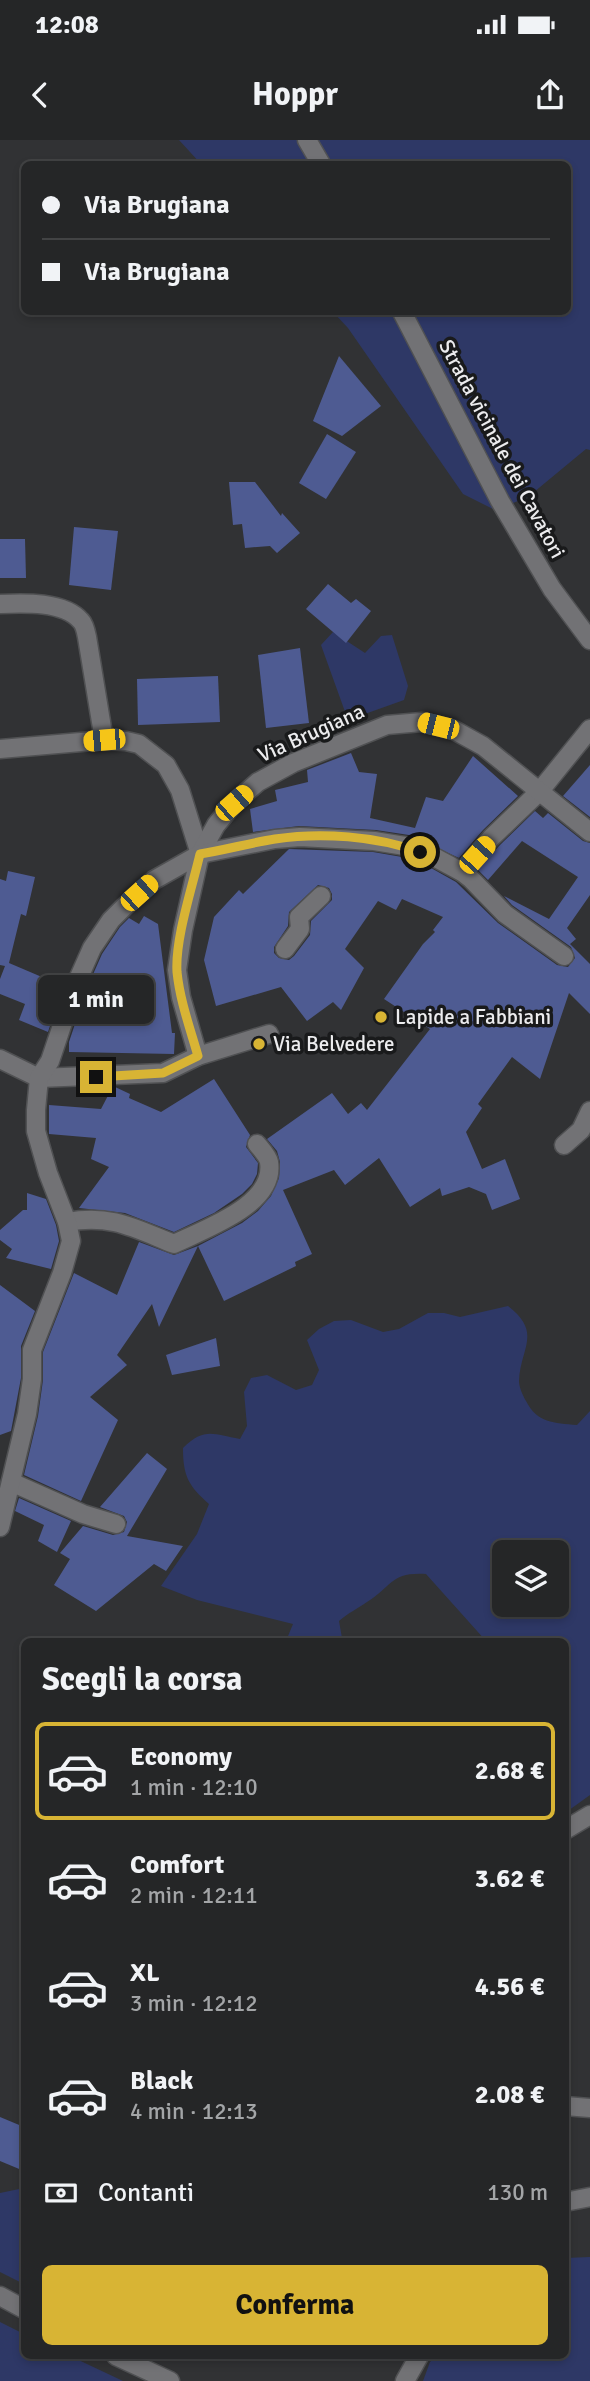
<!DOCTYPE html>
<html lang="it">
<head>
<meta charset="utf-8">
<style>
	:root { --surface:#252627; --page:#2d2e2f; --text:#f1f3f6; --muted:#a3a5a7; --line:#424344; --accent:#d8b434 }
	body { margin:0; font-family:Signika,sans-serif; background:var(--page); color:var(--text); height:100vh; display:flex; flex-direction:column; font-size:26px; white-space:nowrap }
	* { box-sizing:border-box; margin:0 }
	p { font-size:23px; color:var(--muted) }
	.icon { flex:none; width:38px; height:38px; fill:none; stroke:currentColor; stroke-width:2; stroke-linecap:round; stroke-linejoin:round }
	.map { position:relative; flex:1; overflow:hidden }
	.sheet { position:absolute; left:21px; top:1498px; width:548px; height:721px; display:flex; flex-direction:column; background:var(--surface); border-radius:10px; box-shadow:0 4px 10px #0003,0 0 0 2px var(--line) }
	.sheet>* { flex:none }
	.guide { position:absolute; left:21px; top:21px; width:550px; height:154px; border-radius:10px; box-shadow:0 4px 10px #0003,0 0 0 2px var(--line); display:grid; align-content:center; height:154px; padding:0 21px; background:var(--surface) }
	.fabs { position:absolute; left:492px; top:1400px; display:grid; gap:14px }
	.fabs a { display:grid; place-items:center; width:77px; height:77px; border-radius:10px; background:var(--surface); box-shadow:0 4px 10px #0003,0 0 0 2px var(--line); font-size:35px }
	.end { position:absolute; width:32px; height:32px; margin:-16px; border:9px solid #d8b434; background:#111; box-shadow:0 0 0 4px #111 }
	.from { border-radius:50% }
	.bubble { position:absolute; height:49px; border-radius:10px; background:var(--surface); box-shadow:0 4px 10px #0003,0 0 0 2px var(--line); font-size:23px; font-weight:800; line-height:49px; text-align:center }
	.car { position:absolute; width:21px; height:42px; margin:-21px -10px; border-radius:9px; box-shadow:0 0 5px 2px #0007; background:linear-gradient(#f5c518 24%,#345 0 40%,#f5c518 0 76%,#345 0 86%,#f5c518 0) }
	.guide b { display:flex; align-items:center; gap:24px; height:66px; font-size:26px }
	.guide b+b { border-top:2px solid var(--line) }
	.guide i { width:18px; height:18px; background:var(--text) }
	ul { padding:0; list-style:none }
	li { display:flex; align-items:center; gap:21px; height:98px; margin:0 14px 10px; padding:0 7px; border:4px solid transparent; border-radius:10px }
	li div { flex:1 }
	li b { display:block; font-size:26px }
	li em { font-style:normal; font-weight:800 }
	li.on { border-color:var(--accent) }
	li>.icon { width:63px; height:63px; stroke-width:1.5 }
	h2 { padding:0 21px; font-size:32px; line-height:84px }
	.pay { display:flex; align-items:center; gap:18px; height:77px; padding:0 21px; font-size:26px }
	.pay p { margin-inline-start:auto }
	.primary-button { display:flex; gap:14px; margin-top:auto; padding:14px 21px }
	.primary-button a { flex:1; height:80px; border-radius:10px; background:var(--accent); color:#111; font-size:28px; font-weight:800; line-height:80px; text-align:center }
	.status { display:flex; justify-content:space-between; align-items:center; height:49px; padding:0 35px; background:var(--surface); direction:ltr }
	.status svg { height:19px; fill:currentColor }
	header { display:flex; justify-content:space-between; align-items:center; height:91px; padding:0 21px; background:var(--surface); font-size:32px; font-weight:800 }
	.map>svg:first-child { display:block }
	.green { fill:#2e3866; fill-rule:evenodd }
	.building { fill:#4e5b92; fill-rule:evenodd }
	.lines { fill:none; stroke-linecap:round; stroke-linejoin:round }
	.street-casing { stroke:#505153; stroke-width:21 }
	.street { stroke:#727275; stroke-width:18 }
	.route { stroke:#d8b434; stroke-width:9 }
	.poi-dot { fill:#d8b434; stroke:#191a1b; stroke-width:2.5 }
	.labels { text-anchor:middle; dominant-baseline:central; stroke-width:7; stroke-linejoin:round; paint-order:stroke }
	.street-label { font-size:21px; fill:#ececee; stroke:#191a1b }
	.poi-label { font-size:21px; fill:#ececee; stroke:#191a1b; text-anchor:start }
</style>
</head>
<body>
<div class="status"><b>12:08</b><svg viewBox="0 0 49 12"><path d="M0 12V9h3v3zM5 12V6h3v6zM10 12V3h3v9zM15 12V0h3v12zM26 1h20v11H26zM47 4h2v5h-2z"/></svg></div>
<header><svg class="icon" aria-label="back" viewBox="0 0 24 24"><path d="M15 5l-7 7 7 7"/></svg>Hoppr<svg class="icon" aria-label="share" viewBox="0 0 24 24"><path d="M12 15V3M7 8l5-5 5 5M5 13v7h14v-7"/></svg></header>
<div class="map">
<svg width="590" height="2241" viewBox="0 0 590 2241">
	<rect width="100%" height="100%" fill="#313234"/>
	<g class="green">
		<polygon points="179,0 590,0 590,310 586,309 528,357 495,370 463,354 348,188 333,172 567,172 567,24 201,24"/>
		<polygon points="333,492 365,513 381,496 392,495 408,546 404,560 348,580 321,505"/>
		<path d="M 508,1166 C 543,1193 520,1208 519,1241 C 519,1247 523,1256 526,1261 C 537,1283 554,1283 577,1285 L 590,1271 L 590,1655 L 565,1673 L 565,1502 L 486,1501 L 426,1434 C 390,1432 393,1446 367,1462 C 357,1469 348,1473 339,1481 L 342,1498 L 345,1502 L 286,1501 L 293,1484 L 197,1460 L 161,1446 L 197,1394 L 209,1364 C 189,1346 183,1337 183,1308 C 204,1287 213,1294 240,1299 L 247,1286 L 244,1252 L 251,1238 L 267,1235 L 296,1250 L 312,1245 L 319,1230 L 307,1200 L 319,1189 L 334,1181 L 351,1180 L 383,1192 L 399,1189 L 428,1173 L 444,1173 L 460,1177 ZM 504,1412 L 556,1412 L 556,1465 L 504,1465 Z"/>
		<polygon points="24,2048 24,2144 0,2132 0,2053"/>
		<polygon points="590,2117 590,2241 423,2241 430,2222 436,2216 565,2216 565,2118"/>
		<polygon points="0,2182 24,2194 24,2216 70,2216 123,2241 0,2241"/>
	</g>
	<g class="building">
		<polygon points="339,216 381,266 342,296 313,281"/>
		<polygon points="327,294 356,312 326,359 299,343"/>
		<polygon points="229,342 255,342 281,376 282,373 300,393 277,413 270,406 245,408 242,384 233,385"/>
		<polygon points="74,387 118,391 111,450 69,445"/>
		<polygon points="0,399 25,399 26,438 0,438"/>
		<polygon points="328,444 351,463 356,459 371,471 346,503 306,469"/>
		<polygon points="300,508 309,583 266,588 258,515"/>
		<polygon points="218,536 220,582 138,585 137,539"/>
		<polygon points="351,613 359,632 377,634 370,678 415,688 426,657 443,661 473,616 518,656 483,690 459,718 409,695 376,690 299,686 253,692 250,669 277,661 275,650 308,642 307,630"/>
		<polygon points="590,625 590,677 563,656"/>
		<path d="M 535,671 L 543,678 L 548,673 L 583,701 L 590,703 L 590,755 L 567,788 L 576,799 L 570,804 L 590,824 L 590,874 L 569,853 L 540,939 L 512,917 L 478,964 L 482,968 L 466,992 L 482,1029 L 505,1019 L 520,1059 L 492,1070 L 486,1054 L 469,1047 L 442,1056 L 440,1048 L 410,1067 L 379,1018 L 345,1045 L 334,1030 L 283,1050 L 312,1114 L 295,1122 L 296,1126 L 224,1161 L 198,1106 L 242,1083 L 258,1071 L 271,1056 L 279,1038 L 280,1022 L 277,1011 L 267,999 L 332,953 L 348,974 L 361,963 L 367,970 L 430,889 L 384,859 L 423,804 L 435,792 L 433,790 L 443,777 L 402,759 L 396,770 L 378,761 L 345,809 L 364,828 L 341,870 L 333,862 L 307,881 L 281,847 L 216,866 L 204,820 L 214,777 L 239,750 L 243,754 L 289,709 L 373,712 L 402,717 L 431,728 L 456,742 L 498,783 L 557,825 L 568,827 L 575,818 L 571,807 L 512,765 L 504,756 L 549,779 L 578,737 L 522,701 L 488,740 L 478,730 L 499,706 ZM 318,745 L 329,748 L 332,754 L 332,760 L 311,781 L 310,795 L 294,816 L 289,820 L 279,818 L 274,813 L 274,807 L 288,786 L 289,772 Z"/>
		<polygon points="8,731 35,737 26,776 21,774 9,823 63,846 48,892 19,880 25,864 0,854 0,839 5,826 0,825 0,739 6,741"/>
		<polygon points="144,776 158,784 172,893 175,893 174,914 69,912 69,902 87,848 102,814 120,787 129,778 139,784"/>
		<polygon points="214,939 250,995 246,1007 258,1023 257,1034 252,1044 242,1054 214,1073 174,1092 125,1073 79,1068 109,1027 91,1019 96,998 49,994 49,965 101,969 113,946 130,954 129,958 161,972"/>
		<polygon points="27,1053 46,1059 56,1085 59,1101 51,1129 6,1118 12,1109 0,1100 0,1090 23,1070 27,1070"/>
		<polygon points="139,1102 174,1115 198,1106 159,1187 152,1164 117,1215 127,1225 90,1257 118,1280 81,1361 24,1335 38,1276 43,1240 43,1212 74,1133 117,1155"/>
		<polygon points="0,1145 35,1171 21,1206 21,1238 11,1291 0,1295"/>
		<polygon points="216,1198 220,1226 172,1235 166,1215"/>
		<polygon points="147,1313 167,1329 127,1396 183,1406 166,1431 154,1424 96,1471 54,1445 70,1419 60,1413 83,1386 113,1395 124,1392 127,1382 124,1376 100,1367"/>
		<polygon points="19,1358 71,1381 57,1412 38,1401 44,1385 15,1371"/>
		<polygon points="0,1977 24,1987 24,2031 0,2021"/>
	</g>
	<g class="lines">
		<defs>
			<g id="street">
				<polyline points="307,0 321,24"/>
				<polyline points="402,172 500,361 552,449 590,500"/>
				<path d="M 0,464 C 23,463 64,461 81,481 C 84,484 86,492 87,497 L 104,600"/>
				<polyline points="0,609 104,600 126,601 139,604 166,625 180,650 200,714"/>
				<polyline points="462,732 491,698 539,652 590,589"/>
				<polyline points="285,809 300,789 299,777 321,756"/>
				<polyline points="198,916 181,857 177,830 183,790 200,714 216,685 234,663 258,642 293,623 387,585 422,582 454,590 483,606 590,692"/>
				<polyline points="0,919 39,938 163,933 198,916 269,894"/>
				<polyline points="564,1005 581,990 590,971"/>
				<path d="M 67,1082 C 111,1074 134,1088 174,1104 C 204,1089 276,1065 269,1022 C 268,1016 261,1009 257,1004"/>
				<polyline points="11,1342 83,1374 116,1384"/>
				<polyline points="0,1387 27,1274 32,1239 32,1210 62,1133 71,1101 67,1082 48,1033 36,991 36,970 39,938 50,921 76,844 92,808 111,780 124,767 154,740 200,714 275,699 300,697 374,701 405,706 436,718 462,732 471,739 505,774 564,816"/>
				<polyline points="565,1690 590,1675"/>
				<polyline points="565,1966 590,1968"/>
				<polyline points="565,2062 590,2057"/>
				<polyline points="0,2156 24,2169"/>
				<polyline points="116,2216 170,2241"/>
				<polyline points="405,2241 419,2216"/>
			</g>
		</defs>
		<use href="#street" class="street-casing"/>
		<use href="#street" class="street"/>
	</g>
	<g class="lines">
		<path class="route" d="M 96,937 L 163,933 L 198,916 C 190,888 180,861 177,832 C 175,799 192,748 200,714 C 225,710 250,703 275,699 C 321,692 376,696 420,712"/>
	</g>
	<g class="poi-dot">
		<circle cx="381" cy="877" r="7"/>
		<circle cx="259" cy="904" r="7"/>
	</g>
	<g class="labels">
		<g class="street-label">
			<text transform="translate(502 309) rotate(62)">Strada vicinale dei Cavatori</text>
			<text transform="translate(311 593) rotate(-24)">Via Brugiana</text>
		</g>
		<g class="poi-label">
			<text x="395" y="877">Lapide a Fabbiani</text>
			<text x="273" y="904">Via Belvedere</text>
		</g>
	</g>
</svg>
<div class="fabs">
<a><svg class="icon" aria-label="layers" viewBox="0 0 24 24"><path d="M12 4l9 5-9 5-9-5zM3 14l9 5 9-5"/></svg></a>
</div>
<i class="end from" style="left:420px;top:712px"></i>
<i class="end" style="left:96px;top:937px"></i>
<div class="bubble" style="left:38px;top:835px;width:116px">1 min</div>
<i class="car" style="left:438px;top:586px;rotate:284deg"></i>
<i class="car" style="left:104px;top:600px;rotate:265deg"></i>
<i class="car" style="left:234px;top:663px;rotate:49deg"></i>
<i class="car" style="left:477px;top:715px;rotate:42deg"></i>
<i class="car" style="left:139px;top:753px;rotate:48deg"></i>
<div class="guide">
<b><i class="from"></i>Via Brugiana</b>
<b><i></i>Via Brugiana</b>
</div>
<section class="sheet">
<h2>Scegli la corsa</h2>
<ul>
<li class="on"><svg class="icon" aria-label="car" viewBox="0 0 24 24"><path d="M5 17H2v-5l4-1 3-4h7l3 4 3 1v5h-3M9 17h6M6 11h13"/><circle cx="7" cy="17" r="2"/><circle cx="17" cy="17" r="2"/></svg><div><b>Economy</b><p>1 min · 12:10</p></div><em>2.68 €</em></li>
<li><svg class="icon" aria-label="car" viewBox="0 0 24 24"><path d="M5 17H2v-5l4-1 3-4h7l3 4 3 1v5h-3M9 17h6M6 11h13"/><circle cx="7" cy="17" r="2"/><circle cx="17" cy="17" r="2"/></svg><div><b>Comfort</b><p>2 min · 12:11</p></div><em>3.62 €</em></li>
<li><svg class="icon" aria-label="car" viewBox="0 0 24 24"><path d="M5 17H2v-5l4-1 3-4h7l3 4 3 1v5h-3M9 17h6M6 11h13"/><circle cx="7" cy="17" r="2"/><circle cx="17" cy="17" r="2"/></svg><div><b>XL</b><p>3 min · 12:12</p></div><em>4.56 €</em></li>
<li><svg class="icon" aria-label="car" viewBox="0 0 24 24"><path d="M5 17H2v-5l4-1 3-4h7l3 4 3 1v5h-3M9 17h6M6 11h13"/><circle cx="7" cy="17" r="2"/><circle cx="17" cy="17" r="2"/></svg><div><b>Black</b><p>4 min · 12:13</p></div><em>2.08 €</em></li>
</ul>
<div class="pay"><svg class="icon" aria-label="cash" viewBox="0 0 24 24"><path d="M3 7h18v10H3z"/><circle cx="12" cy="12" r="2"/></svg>Contanti<p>130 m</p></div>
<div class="primary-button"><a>Conferma</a></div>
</section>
</div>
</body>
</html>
